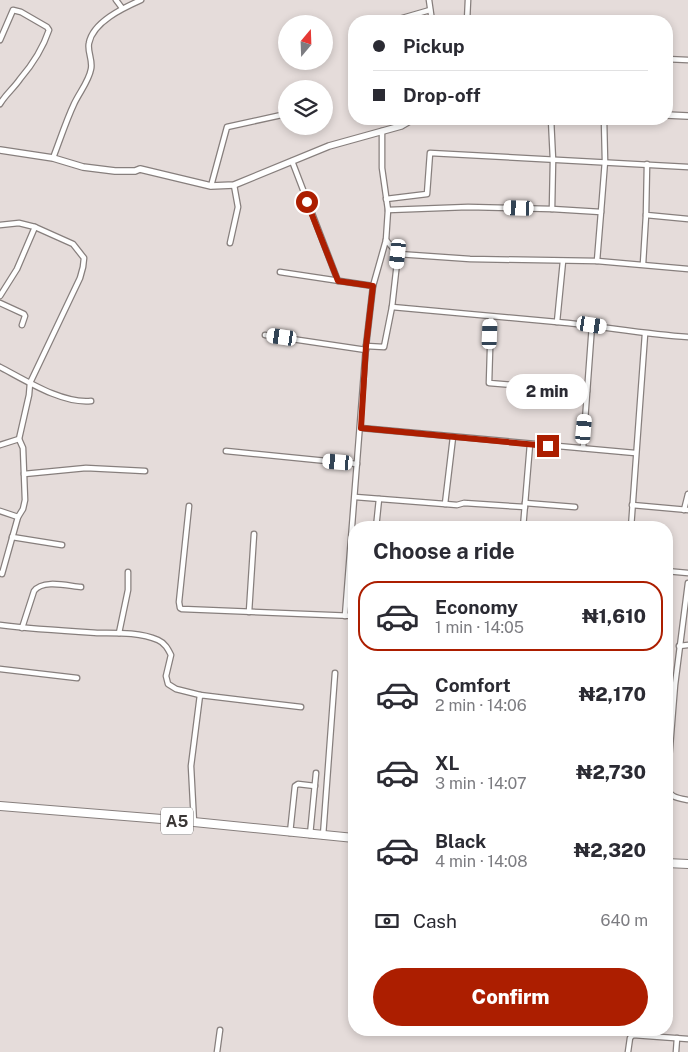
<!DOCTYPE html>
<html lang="en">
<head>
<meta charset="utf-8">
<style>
	:root { --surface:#fff; --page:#f2f2f3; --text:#2b2b33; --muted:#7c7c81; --line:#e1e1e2; --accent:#ac1e00 }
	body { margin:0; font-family:"Public Sans",sans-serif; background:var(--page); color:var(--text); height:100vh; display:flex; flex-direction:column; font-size:19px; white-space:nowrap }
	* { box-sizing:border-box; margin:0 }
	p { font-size:16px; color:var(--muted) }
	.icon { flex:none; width:28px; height:28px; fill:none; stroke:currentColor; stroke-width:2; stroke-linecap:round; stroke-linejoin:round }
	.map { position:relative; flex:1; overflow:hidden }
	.drawer { position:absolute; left:348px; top:521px; width:325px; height:515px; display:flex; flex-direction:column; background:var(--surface); border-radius:20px; box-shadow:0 2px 8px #0003 }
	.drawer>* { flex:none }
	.top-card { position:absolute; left:348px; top:15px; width:325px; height:110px; border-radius:20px; box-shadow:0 2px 8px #0003; display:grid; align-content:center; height:110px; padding:0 25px; background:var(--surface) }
	.needle { width:32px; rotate:19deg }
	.tools { position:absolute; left:278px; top:15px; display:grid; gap:10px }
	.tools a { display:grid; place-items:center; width:55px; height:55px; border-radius:50%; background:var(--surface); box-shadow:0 2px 8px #0003; font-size:25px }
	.end { position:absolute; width:22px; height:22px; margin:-11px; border:6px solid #ac1e00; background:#fff; box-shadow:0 0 0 2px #fff }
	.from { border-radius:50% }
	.bubble { position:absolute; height:35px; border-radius:18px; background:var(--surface); box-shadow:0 2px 8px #0003; font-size:16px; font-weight:800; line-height:35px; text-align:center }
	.car { position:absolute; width:15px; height:30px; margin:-15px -8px; border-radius:6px; box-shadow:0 0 4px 1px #0007; background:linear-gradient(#fff 24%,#345 0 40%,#fff 0 76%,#345 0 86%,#fff 0) }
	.top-card b { display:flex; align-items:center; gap:18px; height:48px; font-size:19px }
	.top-card b+b { border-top:1px solid var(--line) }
	.top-card i { width:12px; height:12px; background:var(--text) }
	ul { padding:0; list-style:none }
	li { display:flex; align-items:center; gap:15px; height:70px; margin:0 10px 8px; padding:0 15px; border:2px solid transparent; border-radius:20px }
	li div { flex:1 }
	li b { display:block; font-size:19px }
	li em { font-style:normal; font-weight:800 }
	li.current { border-color:var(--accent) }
	li>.icon { width:45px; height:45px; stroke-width:1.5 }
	h2 { padding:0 25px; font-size:22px; line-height:60px }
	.pay { display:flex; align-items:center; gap:12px; height:55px; padding:0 25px; font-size:19px }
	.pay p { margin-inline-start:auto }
	.cta { display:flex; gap:10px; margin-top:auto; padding:10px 25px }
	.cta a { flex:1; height:58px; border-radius:30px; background:var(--accent); color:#fff; font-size:20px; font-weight:800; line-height:58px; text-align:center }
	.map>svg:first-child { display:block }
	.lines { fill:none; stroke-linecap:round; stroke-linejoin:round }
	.minor-casing { stroke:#877f7d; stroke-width:7 }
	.tertiary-casing { stroke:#877f7d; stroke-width:8 }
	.trunk-casing { stroke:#877f7d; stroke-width:10 }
	.minor { stroke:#fff; stroke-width:4.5 }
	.tertiary { stroke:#fff; stroke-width:5.5 }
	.trunk { stroke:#fff; stroke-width:8 }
	.route { stroke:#ac1e00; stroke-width:6 }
	.labels { text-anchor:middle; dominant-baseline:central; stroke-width:4; stroke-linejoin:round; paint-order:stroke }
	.shield { fill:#fff; stroke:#767372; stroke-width:1 }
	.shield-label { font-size:16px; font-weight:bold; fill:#3b3736 }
</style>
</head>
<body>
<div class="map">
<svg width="688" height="1052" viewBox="0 0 688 1052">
	<rect width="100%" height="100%" fill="#e5dcda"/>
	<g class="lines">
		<defs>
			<g id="minor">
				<polyline points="116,0 122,8"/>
				<polyline points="429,0 432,21"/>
				<polyline points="392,21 430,10"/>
				<polyline points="467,21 468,0"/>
				<path d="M 0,40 L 13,10 L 21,12 L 47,27 L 49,30 C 43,48 32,65 20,79 C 14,88 5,95 0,104"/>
				<polyline points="666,59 688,60"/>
				<path d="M 53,158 C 60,140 66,121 74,104 C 79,93 89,81 91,69 C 93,60 87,51 89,43 C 93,22 123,8 141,0"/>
				<polyline points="292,161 338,281"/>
				<polyline points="647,164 646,215 688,219"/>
				<polyline points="211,186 227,127 286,114"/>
				<polyline points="386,199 427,194 430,153 688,167"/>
				<polyline points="552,209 601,212 605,161 604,119"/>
				<polyline points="388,210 468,207 552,209 553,160 551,119"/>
				<polyline points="0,225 19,223 35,227 73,244 84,258 83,267 80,278 30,383 29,395 19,439 23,448 25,500 23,509 18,517 2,574 0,573"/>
				<polyline points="230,243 238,207 234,185"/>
				<polyline points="398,254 470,259 597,261 688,269"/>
				<path d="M 563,261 L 557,322 C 601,326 644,334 688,337"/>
				<polyline points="597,261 601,212"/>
				<polyline points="643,264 646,215"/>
				<polyline points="280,272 373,286"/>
				<polyline points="0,296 17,269 35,227"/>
				<polyline points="0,303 24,314 25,316 22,325"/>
				<polyline points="392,307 557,322"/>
				<polyline points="491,317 489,383 587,391"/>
				<polyline points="265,335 366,350"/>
				<polyline points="366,346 384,347 392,307 398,254 386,240"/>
				<path d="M 0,367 C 25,380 62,404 91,401"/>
				<polyline points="361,428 635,453"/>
				<polyline points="0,445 19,439"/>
				<polyline points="583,448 592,325"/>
				<polyline points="226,451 357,464"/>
				<polyline points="24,474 86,468 145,471"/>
				<polyline points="355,497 445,504 457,505 464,503 525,507"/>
				<polyline points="525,503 575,507"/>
				<polyline points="445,504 453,437"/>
				<polyline points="632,505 688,510"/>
				<polyline points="189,506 179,602 180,608 182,609 354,616"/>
				<polyline points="684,510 688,494"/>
				<polyline points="0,511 18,517"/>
				<polyline points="376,528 379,499"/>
				<polyline points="523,528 530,444"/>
				<polyline points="631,528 645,334"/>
				<polyline points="12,537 62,545"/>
				<polyline points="666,571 688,573"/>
				<path d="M 688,583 L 675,685 L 667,785 C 668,797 677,798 688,800"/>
				<polyline points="249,612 254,534"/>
				<polyline points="345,616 366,346 373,286 386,240 388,210 382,168 382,131"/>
				<path d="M 0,625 C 32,629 65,631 97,633 C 117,633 140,632 158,640 C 165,643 168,649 171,655 L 166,676 L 168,684 L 176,689 L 200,695"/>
				<path d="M 22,628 L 34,591 C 43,579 68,586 81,587"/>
				<polyline points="119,633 128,590 128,572"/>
				<polyline points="679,646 688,645"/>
				<polyline points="0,669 77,678"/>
				<polyline points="194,823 191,766 200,695 301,707"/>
				<polyline points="290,833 295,786 298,784 315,786"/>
				<polyline points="310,835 316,773"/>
				<polyline points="323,836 335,673"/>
				<polyline points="217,1052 220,1030"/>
				<polyline points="628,1052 630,1038 633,1035 688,1039"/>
				<polyline points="676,1052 677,1038"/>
			</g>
			<g id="tertiary">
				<polyline points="666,115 688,116"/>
				<polyline points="0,150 53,158 83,167 115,171 135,171 140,169 211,186 234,185 329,146 401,126 413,119"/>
			</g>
			<g id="trunk">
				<polyline points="0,806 174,820 354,838"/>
				<polyline points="666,863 688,864"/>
			</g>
		</defs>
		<use href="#minor" class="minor-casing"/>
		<use href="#tertiary" class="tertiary-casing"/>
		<use href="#trunk" class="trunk-casing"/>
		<use href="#minor" class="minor"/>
		<use href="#tertiary" class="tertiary"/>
		<use href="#trunk" class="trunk"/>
	</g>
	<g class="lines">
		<polyline class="route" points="307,202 338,281 373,286 366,346 361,428 548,446"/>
	</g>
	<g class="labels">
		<rect class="shield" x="161" y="807.5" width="32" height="27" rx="4"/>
		<g class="shield-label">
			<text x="177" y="821">A5</text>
		</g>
	</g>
</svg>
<div class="tools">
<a><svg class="needle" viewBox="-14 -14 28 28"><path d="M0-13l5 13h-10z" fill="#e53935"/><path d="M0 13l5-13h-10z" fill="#7c7c81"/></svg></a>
<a><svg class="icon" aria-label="layers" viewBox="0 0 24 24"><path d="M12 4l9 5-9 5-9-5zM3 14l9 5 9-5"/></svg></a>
</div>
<i class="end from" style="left:307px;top:202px"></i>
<i class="end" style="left:548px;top:446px"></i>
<div class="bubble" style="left:506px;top:374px;width:82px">2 min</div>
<i class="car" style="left:519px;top:208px;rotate:272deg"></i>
<i class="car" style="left:398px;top:254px;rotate:186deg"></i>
<i class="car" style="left:592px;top:325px;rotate:99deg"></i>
<i class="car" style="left:490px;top:334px;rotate:2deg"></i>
<i class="car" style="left:282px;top:337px;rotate:278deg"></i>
<i class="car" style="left:584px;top:429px;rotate:5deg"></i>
<i class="car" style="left:338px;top:462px;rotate:275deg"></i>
<div class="top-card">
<b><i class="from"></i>Pickup</b>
<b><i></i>Drop-off</b>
</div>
<section class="drawer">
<h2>Choose a ride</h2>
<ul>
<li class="current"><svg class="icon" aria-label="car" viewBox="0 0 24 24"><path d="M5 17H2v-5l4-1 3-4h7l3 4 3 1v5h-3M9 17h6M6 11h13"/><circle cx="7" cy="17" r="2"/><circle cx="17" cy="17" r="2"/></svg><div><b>Economy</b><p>1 min · 14:05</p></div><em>₦1,610</em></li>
<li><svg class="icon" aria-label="car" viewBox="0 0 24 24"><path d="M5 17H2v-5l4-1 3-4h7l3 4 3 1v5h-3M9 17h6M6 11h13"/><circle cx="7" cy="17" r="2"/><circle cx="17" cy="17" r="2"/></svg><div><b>Comfort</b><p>2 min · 14:06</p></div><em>₦2,170</em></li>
<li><svg class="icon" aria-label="car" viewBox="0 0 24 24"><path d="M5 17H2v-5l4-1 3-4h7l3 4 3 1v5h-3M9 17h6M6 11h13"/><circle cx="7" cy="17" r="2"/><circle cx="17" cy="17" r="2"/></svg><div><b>XL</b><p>3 min · 14:07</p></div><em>₦2,730</em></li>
<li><svg class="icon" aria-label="car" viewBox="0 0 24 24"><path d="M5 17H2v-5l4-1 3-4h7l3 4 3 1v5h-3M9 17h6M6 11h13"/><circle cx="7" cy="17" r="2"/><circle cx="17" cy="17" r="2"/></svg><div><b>Black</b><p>4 min · 14:08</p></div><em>₦2,320</em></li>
</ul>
<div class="pay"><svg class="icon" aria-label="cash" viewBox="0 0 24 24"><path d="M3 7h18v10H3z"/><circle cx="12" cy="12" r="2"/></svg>Cash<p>640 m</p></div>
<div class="cta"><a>Confirm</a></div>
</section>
</div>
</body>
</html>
